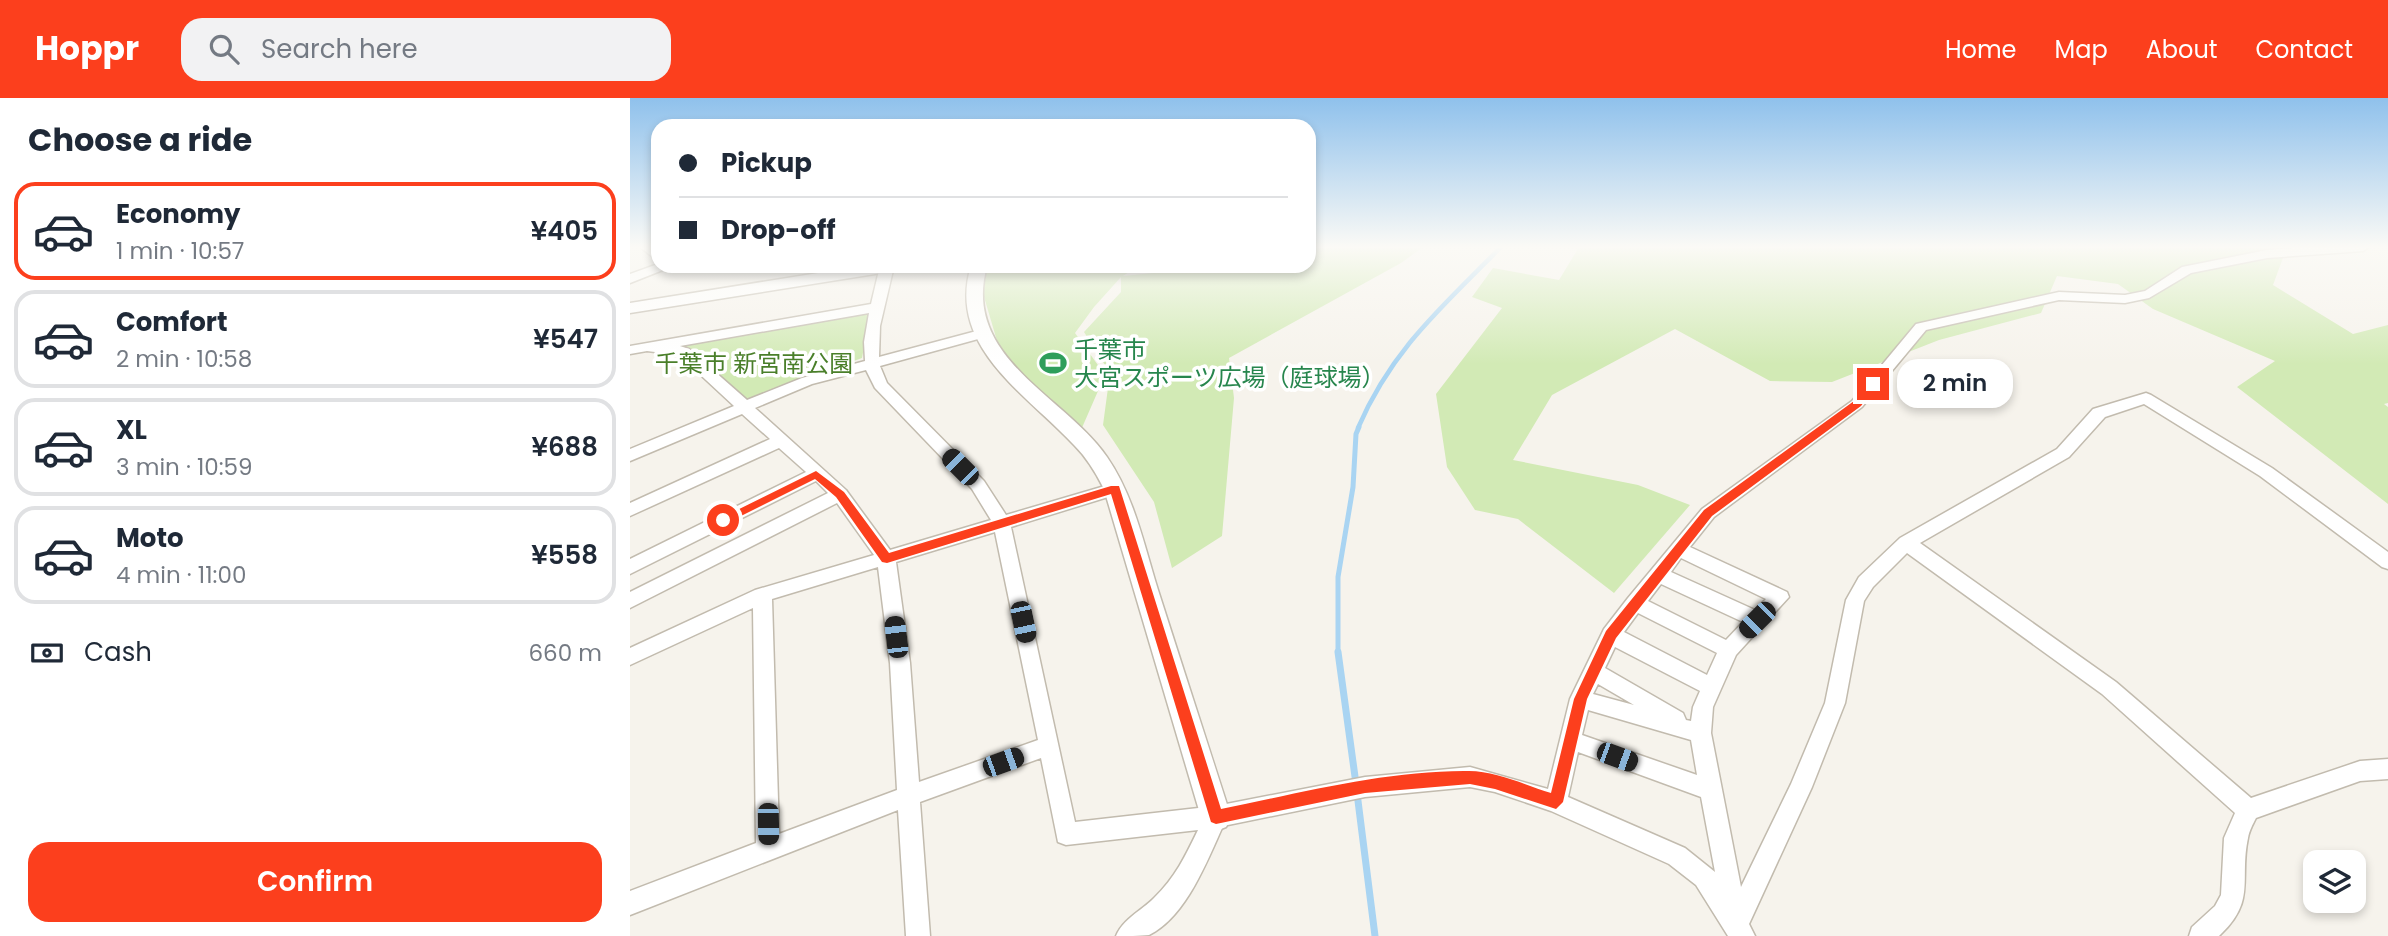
<!DOCTYPE html>
<html lang="en">
<head>
<meta charset="utf-8">
<style>
	:root { --surface:#fff; --page:#f2f2f3; --text:#1f2937; --muted:#747a83; --line:#e0e1e3; --accent:#fc3f1d }
	body { margin:0; font-family:Poppins,"Noto Sans JP",sans-serif; background:var(--page); color:var(--text); height:100vh; display:flex; flex-direction:column; font-size:26px; white-space:nowrap }
	* { box-sizing:border-box; margin:0 }
	p { font-size:23px; color:var(--muted) }
	.icon { flex:none; width:38px; height:38px; fill:none; stroke:currentColor; stroke-width:2; stroke-linecap:round; stroke-linejoin:round }
	.map { position:relative; flex:1; overflow:hidden }
	.details { display:flex; flex-direction:column; background:var(--surface); width:630px }
	.details>* { flex:none }
	.banner { position:absolute; left:21px; top:21px; width:665px; height:154px; border-radius:21px; box-shadow:0 4px 10px #0003; display:grid; align-content:center; height:154px; padding:0 28px; background:var(--surface) }
	.tools { position:absolute; left:1673px; top:752px; display:grid; gap:14px }
	.tools a { display:grid; place-items:center; width:63px; height:63px; border-radius:14px; background:var(--surface); box-shadow:0 4px 10px #0003; font-size:35px }
	.end { position:absolute; width:32px; height:32px; margin:-16px; border:9px solid #fc3f1d; background:#fff; box-shadow:0 0 0 4px #fff }
	.from { border-radius:50% }
	.bubble { position:absolute; height:49px; border-radius:21px; background:var(--surface); box-shadow:0 4px 10px #0003; font-size:23px; font-weight:600; line-height:49px; text-align:center }
	.car { position:absolute; width:21px; height:42px; margin:-21px -10px; border-radius:9px; box-shadow:0 0 5px 2px #0007; background:linear-gradient(#222 24%,#8ab4d8 0 40%,#222 0 76%,#8ab4d8 0 86%,#222 0) }
	.banner b { display:flex; align-items:center; gap:24px; height:66px; font-size:26px }
	.banner b+b { border-top:2px solid var(--line) }
	.banner i { width:18px; height:18px; background:var(--text) }
	ul { padding:0; list-style:none }
	li { display:flex; align-items:center; gap:21px; height:98px; margin:0 14px 10px; padding:0 14px; border:4px solid var(--line); border-radius:21px }
	li div { flex:1 }
	li b { display:block; font-size:26px }
	li em { font-style:normal; font-weight:600 }
	li.on { border-color:var(--accent) }
	li>.icon { width:63px; height:63px; stroke-width:1.5 }
	h2 { padding:0 28px; font-size:32px; line-height:84px }
	.pay { display:flex; align-items:center; gap:18px; height:77px; padding:0 28px; font-size:26px }
	.pay p { margin-inline-start:auto }
	.cta { display:flex; gap:14px; margin-top:auto; padding:14px 28px }
	.cta a { flex:1; height:80px; border-radius:21px; background:var(--accent); color:#fff; font-size:28px; font-weight:600; line-height:80px; text-align:center }
	header { display:flex; align-items:center; gap:42px; box-sizing:border-box; height:98px; padding:0 35px; background:var(--accent); color:#fff }
	header strong { font-size:33px }
	nav { display:flex; gap:38px; margin-inline-start:auto; font-size:24px }
	.search { width:490px; height:63px; background:var(--page); display:flex; align-items:center; gap:18px; box-sizing:border-box; padding:0 24px; border-radius:21px; color:var(--muted); font-size:26px }
	main { display:flex; flex:1; min-height:0 }
	.map>svg:first-child { display:block }
	.green { fill:#d2eab5 }
	.lines { fill:none; stroke-linecap:round; stroke-linejoin:round }
	.stream-far2 { stroke:#a9d4f2; stroke-width:4.5 }
	.stream-far1 { stroke:#a9d4f2; stroke-width:5 }
	.stream { stroke:#a9d4f2; stroke-width:7 }
	.minor-casing { stroke:#c2bbae; stroke-width:3 }
	.tertiary-casing { stroke:#c2bbae; stroke-width:3 }
	.minor { fill:#fff; fill-rule:evenodd }
	.tertiary { fill:#fff; fill-rule:evenodd }
	.route { fill:#fc3f1d }
	.labels { text-anchor:middle; dominant-baseline:central; stroke-width:7; stroke-linejoin:round; paint-order:stroke }
	.leisure-label { font-size:24px; fill:#27864d; stroke:#fff; text-anchor:start }
	.park-label { font-size:24px; fill:#4a7f2a; stroke:#fff }
</style>
</head>
<body>
<header>
<strong>Hoppr</strong>
<div class="search"><svg class="icon" aria-label="search" viewBox="0 0 24 24"><circle cx="10" cy="10" r="6"/><path d="M15 15l6 6"/></svg>Search here</div>
<nav><a>Home</a><a>Map</a><a>About</a><a>Contact</a></nav>
</header>
<main>
<section class="details">
<h2>Choose a ride</h2>
<ul>
<li class="on"><svg class="icon" aria-label="car" viewBox="0 0 24 24"><path d="M5 17H2v-5l4-1 3-4h7l3 4 3 1v5h-3M9 17h6M6 11h13"/><circle cx="7" cy="17" r="2"/><circle cx="17" cy="17" r="2"/></svg><div><b>Economy</b><p>1 min · 10:57</p></div><em>¥405</em></li>
<li><svg class="icon" aria-label="car" viewBox="0 0 24 24"><path d="M5 17H2v-5l4-1 3-4h7l3 4 3 1v5h-3M9 17h6M6 11h13"/><circle cx="7" cy="17" r="2"/><circle cx="17" cy="17" r="2"/></svg><div><b>Comfort</b><p>2 min · 10:58</p></div><em>¥547</em></li>
<li><svg class="icon" aria-label="car" viewBox="0 0 24 24"><path d="M5 17H2v-5l4-1 3-4h7l3 4 3 1v5h-3M9 17h6M6 11h13"/><circle cx="7" cy="17" r="2"/><circle cx="17" cy="17" r="2"/></svg><div><b>XL</b><p>3 min · 10:59</p></div><em>¥688</em></li>
<li><svg class="icon" aria-label="car" viewBox="0 0 24 24"><path d="M5 17H2v-5l4-1 3-4h7l3 4 3 1v5h-3M9 17h6M6 11h13"/><circle cx="7" cy="17" r="2"/><circle cx="17" cy="17" r="2"/></svg><div><b>Moto</b><p>4 min · 11:00</p></div><em>¥558</em></li>
</ul>
<div class="pay"><svg class="icon" aria-label="cash" viewBox="0 0 24 24"><path d="M3 7h18v10H3z"/><circle cx="12" cy="12" r="2"/></svg>Cash<p>660 m</p></div>
<div class="cta"><a>Confirm</a></div>
</section>
<div class="map">
<svg width="1758" height="838" viewBox="0 0 1758 838">
	<rect width="100%" height="100%" fill="#f6f3ec"/>
	<g class="green">
		<polygon points="680,149 793,149 771,165 599,260 604,300 592,438 542,470 524,404 473,327 480,275 454,234 491,194 491,179 464,209 445,235 475,277 451,332 398,290 370,253 352,192 358,168 508,168 493,178 592,168 679,168"/>
		<polygon points="949,149 1657,149 1643,187 1723,236 1758,227 1758,305 1754,306 1758,309 1758,406 1607,289 1645,263 1523,211 1488,186 1427,178 1411,215 1309,242 1202,284 1140,283 1045,231 922,297 883,362 1008,387 1060,407 984,495 888,421 845,412 817,369 806,296 872,210 842,199 863,170 929,182"/>
		<polygon points="236,214 240,215 232,260 121,301 116,301 60,250 52,247"/>
	</g>
	<g class="lines">
		<path class="stream-far2" d="M 728,330 C 762,251 812,209 871,149"/>
		<polyline class="stream-far1" points="708,556 708,479 723,389 726,336 729,329"/>
		<g class="stream">
			<polyline points="708,554 726,686"/>
			<polyline points="727,695 745,838"/>
		</g>
		<defs>
			<g id="minor">
				<polygon points="10,149 24,149 28,153 28,163"/>
				<path d="M 1678,149 L 1739,149 L 1733,153 L 1637,160 L 1561,175 L 1519,200 L 1495,205 L 1429,202 L 1296,232 L 1232,309 L 1084,419 L 1060,449 L 1157,494 L 1159,499 L 1106,557 L 1083,609 L 1081,635 L 1111,789 L 1161,686 L 1195,605 L 1216,502 L 1229,479 L 1270,440 L 1427,351 L 1463,311 L 1516,295 L 1521,297 L 1642,370 L 1758,454 L 1758,471 L 1752,469 L 1630,378 L 1514,306 L 1475,319 L 1439,359 L 1290,445 L 1486,584 L 1621,700 L 1730,663 L 1758,661 L 1758,681 L 1730,683 L 1626,720 C 1623,726 1619,733 1618,740 C 1609,782 1627,803 1589,838 L 1559,838 L 1562,829 L 1585,808 L 1591,797 L 1594,740 L 1605,715 L 1472,596 L 1277,455 L 1243,489 L 1234,503 L 1215,605 L 1182,689 L 1119,826 L 1125,838 L 1098,838 L 1066,787 L 1039,766 L 921,713 L 865,694 L 840,689 L 735,699 L 593,728 C 577,763 556,819 519,837 C 511,838 495,838 486,838 C 493,821 511,813 524,800 C 545,780 556,757 568,732 L 436,747 L 428,744 L 411,660 L 290,704 L 300,838 L 276,838 L 268,712 L 0,817 L 0,793 L 126,745 L 123,510 L 0,567 L 0,550 L 125,492 L 244,457 L 207,405 L 0,510 L 0,494 L 198,395 L 186,383 L 0,476 L 0,461 L 176,374 L 149,350 L 0,418 L 0,405 L 140,341 L 112,316 L 0,363 L 0,351 L 104,308 L 49,257 L 17,253 L 0,256 L 0,248 L 241,206 L 250,168 L 264,168 L 250,228 L 249,259 L 354,231 L 359,232 L 359,238 L 250,268 L 257,285 L 354,383 L 376,417 L 485,385 L 494,391 L 491,395 L 381,429 L 445,724 L 586,708 L 735,679 L 840,669 L 918,691 L 940,601 L 974,531 L 998,500 L 1072,411 L 1222,303 L 1286,226 L 1429,194 L 1495,197 L 1515,193 L 1552,169 L 1637,152 ZM 239,215 L 234,244 L 235,263 L 172,280 L 117,302 L 59,251 L 50,248 ZM 236,272 L 245,290 L 342,391 L 361,422 L 260,452 L 216,392 L 125,310 L 182,286 ZM 365,434 L 408,642 L 289,684 L 280,565 L 266,464 ZM 1051,460 L 1136,501 L 1125,512 L 1041,474 ZM 248,469 L 260,565 L 267,692 L 149,736 L 142,501 ZM 1031,486 L 1113,524 L 1096,542 L 1018,503 ZM 1008,515 L 1087,555 L 1077,577 L 994,534 ZM 985,549 L 1070,593 L 1063,609 L 1061,623 L 1056,622 L 1053,615 L 975,570 ZM 968,586 L 1004,607 L 963,596 ZM 958,612 L 1061,642 L 1067,677 L 952,637 ZM 948,654 L 1071,699 L 1085,774 L 1055,750 L 938,699 Z"/>
				<polygon points="28,166 43,168 0,185 0,176"/>
			</g>
			<g id="tertiary">
				<polygon points="232,168 272,168 264,173 0,215 0,205"/>
				<path d="M 341,168 L 357,168 C 331,260 435,298 477,359 C 504,398 514,447 528,492 C 552,568 577,643 601,719 L 596,729 L 586,733 L 576,729 L 571,719 L 474,391 C 466,375 457,360 444,347 C 398,297 316,249 341,168 Z"/>
			</g>
		</defs>
		<use href="#minor" class="minor-casing"/>
		<use href="#tertiary" class="tertiary-casing"/>
		<use href="#minor" class="minor"/>
		<use href="#tertiary" class="tertiary"/>
	</g>
	<linearGradient id="sky" x2="0" y2="1"><stop stop-color="#8fc1ec"/><stop offset="0.56" stop-color="#fbfaf6"/><stop offset="1" stop-color="#fbfaf6" stop-opacity="0"/></linearGradient>
	<rect width="1758" height="266" fill="url(#sky)"/>
	<path class="route" d="M 1239,284 L 1248,286 L 1231,308 L 1082,418 L 986,540 L 957,601 L 933,704 L 926,711 L 865,691 L 840,686 L 735,695 L 586,726 L 581,724 L 481,396 L 257,465 L 252,464 L 206,399 L 185,381 L 97,425 L 89,425 L 87,422 L 186,373 L 214,394 L 259,455 L 481,388 L 489,388 L 591,711 C 670,695 758,672 839,673 C 866,673 895,687 921,695 L 944,601 L 976,533 L 1074,412 L 1224,303 Z"/>
	<defs>
		<symbol id="stadium-bare" viewBox="-9 -9 18 18"><path d="M0-5a6.5 5 0 1 0 0 10a6.5 5 0 1 0 0-10ZM-3.5-1.8h7v3.6h-7Z" fill="#2e9e5b" stroke="#fff" stroke-width="2.5" paint-order="stroke"/></symbol>
	</defs>
	<g fill-rule="evenodd">
		<use href="#stadium-bare" x="404" y="246" width="38" height="38"/>
	</g>
	<g class="labels">
		<g class="leisure-label">
			<text x="444" y="251">千葉市<tspan x="444" dy="28">大宮スポーツ広場（庭球場）</tspan></text>
		</g>
		<g class="park-label">
			<text x="124" y="265">千葉市 新宮南公園</text>
		</g>
	</g>
</svg>
<div class="tools">
<a><svg class="icon" aria-label="layers" viewBox="0 0 24 24"><path d="M12 4l9 5-9 5-9-5zM3 14l9 5 9-5"/></svg></a>
</div>
<i class="end from" style="left:93px;top:422px"></i>
<i class="end" style="left:1243px;top:286px"></i>
<div class="bubble" style="left:1267px;top:261px;width:116px">2 min</div>
<i class="car" style="left:330px;top:369px;rotate:315deg"></i>
<i class="car" style="left:1127px;top:522px;rotate:225deg"></i>
<i class="car" style="left:393px;top:524px;rotate:168deg"></i>
<i class="car" style="left:266px;top:539px;rotate:353deg"></i>
<i class="car" style="left:987px;top:659px;rotate:110deg"></i>
<i class="car" style="left:373px;top:664px;rotate:70deg"></i>
<i class="car" style="left:138px;top:726px;rotate:179deg"></i>
<div class="banner">
<b><i class="from"></i>Pickup</b>
<b><i></i>Drop-off</b>
</div>
</div>
</main>
</body>
</html>
